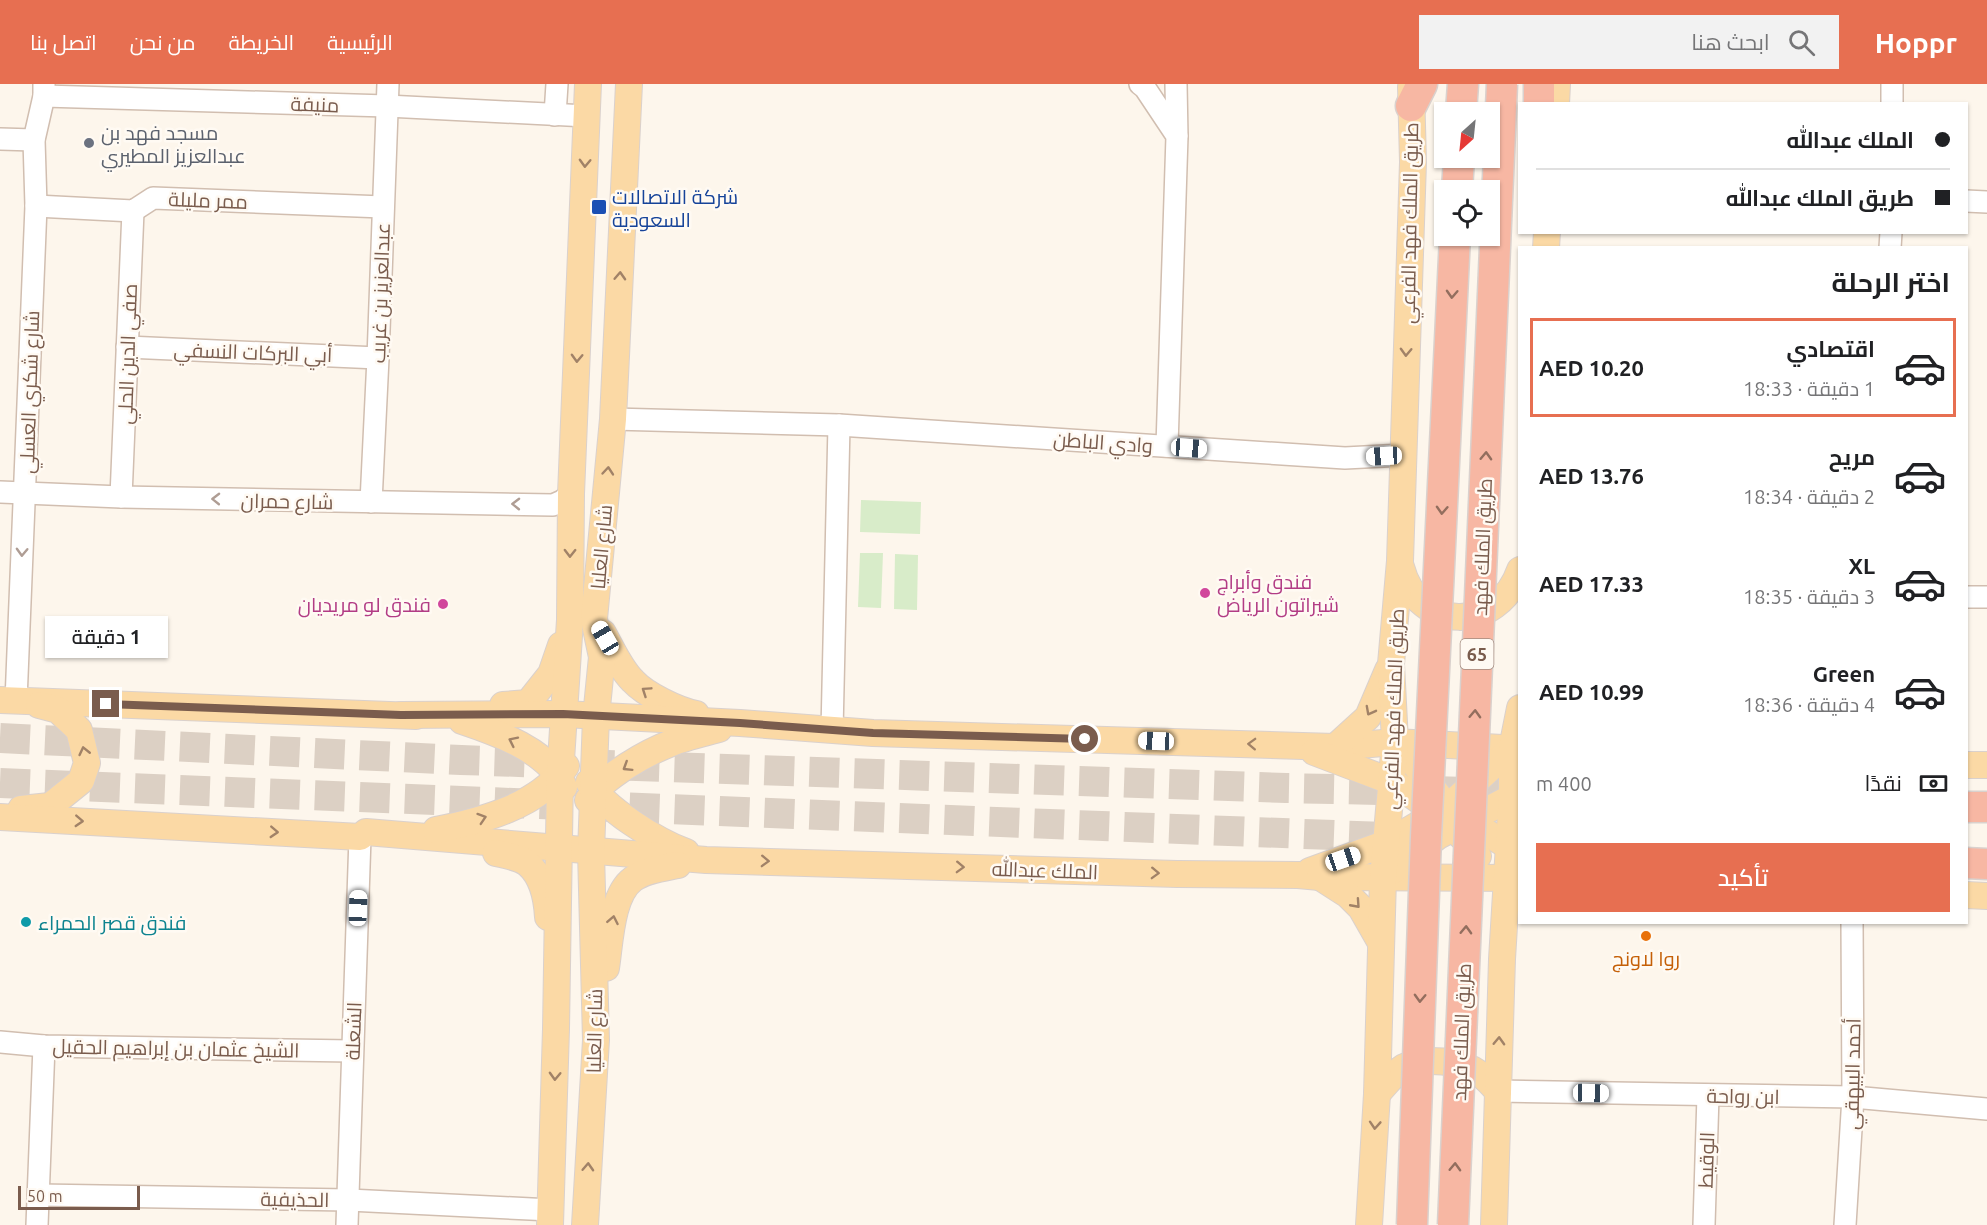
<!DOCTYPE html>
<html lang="ar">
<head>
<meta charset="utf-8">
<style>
	:root { --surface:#fff; --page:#f2f2f2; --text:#202124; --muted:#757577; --line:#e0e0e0; --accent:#e76f51 }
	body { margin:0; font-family:Ubuntu,Cairo,sans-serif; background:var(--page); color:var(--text); direction:rtl; height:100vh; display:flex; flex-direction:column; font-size:22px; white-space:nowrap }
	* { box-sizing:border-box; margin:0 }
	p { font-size:20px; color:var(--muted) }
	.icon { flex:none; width:33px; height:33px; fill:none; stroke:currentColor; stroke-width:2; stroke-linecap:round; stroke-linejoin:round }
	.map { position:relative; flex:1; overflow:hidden; direction:ltr }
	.sheet { position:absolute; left:1518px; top:162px; width:450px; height:678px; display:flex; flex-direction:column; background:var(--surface); border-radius:0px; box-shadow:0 2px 4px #0004; direction:rtl }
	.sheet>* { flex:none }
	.banner { position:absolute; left:1518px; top:18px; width:450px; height:132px; border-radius:0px; box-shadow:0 2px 4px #0004; direction:rtl; display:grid; align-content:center; height:132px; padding:0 18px; background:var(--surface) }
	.needle { width:39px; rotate:207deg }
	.tools { position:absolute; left:1434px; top:18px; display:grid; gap:12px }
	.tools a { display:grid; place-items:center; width:66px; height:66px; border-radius:0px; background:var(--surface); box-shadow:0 2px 4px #0004; font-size:30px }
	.scale { position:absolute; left:18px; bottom:15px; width:122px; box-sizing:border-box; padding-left:6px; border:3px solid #7a5c4d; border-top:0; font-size:16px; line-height:21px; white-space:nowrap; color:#7a5c4d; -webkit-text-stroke:4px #fffaf3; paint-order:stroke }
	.end { position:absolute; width:27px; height:27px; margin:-14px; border:8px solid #7a5c4d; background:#fff; box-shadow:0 0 0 3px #fff }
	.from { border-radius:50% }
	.bubble { position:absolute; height:42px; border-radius:0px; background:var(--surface); box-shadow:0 2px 4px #0004; font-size:20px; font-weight:600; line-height:42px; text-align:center; direction:rtl }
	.car { position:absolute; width:18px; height:36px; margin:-18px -9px; border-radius:8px; box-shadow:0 0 4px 2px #0007; background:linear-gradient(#fff 24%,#345 0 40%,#fff 0 76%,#345 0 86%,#fff 0) }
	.banner b { display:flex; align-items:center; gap:21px; height:57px; font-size:22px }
	.banner b+b { border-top:2px solid var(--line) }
	.banner i { width:15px; height:15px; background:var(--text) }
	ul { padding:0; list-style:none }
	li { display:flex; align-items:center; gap:18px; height:99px; margin:0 12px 9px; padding:0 6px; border:3px solid transparent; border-radius:0px }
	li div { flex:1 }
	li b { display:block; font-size:22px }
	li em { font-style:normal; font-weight:600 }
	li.active { border-color:var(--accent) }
	li>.icon { width:54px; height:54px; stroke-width:1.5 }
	h2 { padding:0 18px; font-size:27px; line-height:72px }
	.pay { display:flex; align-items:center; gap:15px; height:66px; padding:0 18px; font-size:22px }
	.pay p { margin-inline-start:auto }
	.primary-button { display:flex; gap:12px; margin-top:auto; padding:12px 18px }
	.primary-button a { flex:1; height:69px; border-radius:0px; background:var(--accent); color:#fff; font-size:24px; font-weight:600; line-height:69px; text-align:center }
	header { display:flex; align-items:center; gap:36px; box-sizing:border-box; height:84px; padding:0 30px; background:var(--accent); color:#fff }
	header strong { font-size:28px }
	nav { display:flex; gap:33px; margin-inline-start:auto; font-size:21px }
	.search { width:420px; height:54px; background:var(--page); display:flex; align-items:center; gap:15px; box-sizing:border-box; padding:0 21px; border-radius:0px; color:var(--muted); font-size:22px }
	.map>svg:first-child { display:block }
	.green { fill:#d8ecc9 }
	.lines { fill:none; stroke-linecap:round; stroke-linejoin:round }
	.highway-tunnel { stroke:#dcd0c4; stroke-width:30; stroke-dasharray:30 15; stroke-linecap:butt }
	.minor-casing { stroke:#d1beb0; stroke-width:24 }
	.major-casing { stroke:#dad1cd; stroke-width:28 }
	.highway-casing { stroke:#dad1cd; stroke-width:33 }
	.minor { stroke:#fff; stroke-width:21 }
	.major { stroke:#fbd9a5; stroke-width:26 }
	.highway { stroke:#f7b7a3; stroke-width:30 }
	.highway-bridge-casing { stroke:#dad1cd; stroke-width:33; stroke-linecap:butt }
	.highway-bridge { stroke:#f7b7a3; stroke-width:30 }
	.oneway { stroke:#a18267 }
	.oneway2 { stroke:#936e5e }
	.oneway3 { stroke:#af9d94 }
	.route { stroke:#7a5c4d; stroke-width:8 }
	.worship-dot { fill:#6b7280; stroke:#fffaf3; stroke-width:2 }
	.transit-dot { fill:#1a4fb4; stroke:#fffaf3; stroke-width:2 }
	.hotel-dot { fill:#d1479c; stroke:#fffaf3; stroke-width:2 }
	.culture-dot { fill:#0f9aa8; stroke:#fffaf3; stroke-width:2 }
	.food-dot { fill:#e8710a; stroke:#fffaf3; stroke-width:2 }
	.labels { text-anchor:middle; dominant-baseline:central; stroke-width:5; stroke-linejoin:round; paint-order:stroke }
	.shield { fill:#fffaf3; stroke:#a28b7f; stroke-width:1.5 }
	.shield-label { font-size:18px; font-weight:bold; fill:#7a5c4d }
	.street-label { font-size:20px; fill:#7a5c4d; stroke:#fffaf3 }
	.worship-label { font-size:20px; fill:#5b616d; stroke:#fffaf3; text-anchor:start }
	.transit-label { font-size:20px; fill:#164399; stroke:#fffaf3; text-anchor:start }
	.hotel-label { font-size:20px; fill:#b23c85; stroke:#fffaf3; text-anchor:start }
	.culture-label { font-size:20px; fill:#0d838f; stroke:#fffaf3; text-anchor:start }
	.food-label { font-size:20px; fill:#c56008; stroke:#fffaf3 }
</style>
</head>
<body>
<header>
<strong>Hoppr</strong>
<div class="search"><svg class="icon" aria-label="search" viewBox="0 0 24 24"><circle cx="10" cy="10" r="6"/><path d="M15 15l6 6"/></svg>ابحث هنا</div>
<nav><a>الرئيسية</a><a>الخريطة</a><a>من نحن</a><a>اتصل بنا</a></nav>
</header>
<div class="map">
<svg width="1987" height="1141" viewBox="0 0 1987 1141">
	<rect width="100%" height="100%" fill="#fdf6ec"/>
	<g class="green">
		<polygon points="861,416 921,418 920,450 860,448"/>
		<polygon points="860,469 883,469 881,524 858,523"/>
		<polygon points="895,470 918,471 917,526 894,525"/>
	</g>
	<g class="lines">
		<g class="highway-tunnel">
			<polyline points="0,654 461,676 1286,704 1520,709"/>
			<polyline points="0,699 1409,754"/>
		</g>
		<defs>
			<g id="minor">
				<polyline points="1140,0 1145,4 1177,52 1167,362"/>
				<polyline points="1176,0 1177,52"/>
				<polyline points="1892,0 1892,20"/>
				<polyline points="44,12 387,22 587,32"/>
				<polyline points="555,31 557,0"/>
				<polyline points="0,55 34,56"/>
				<polyline points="1966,117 1987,118"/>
				<polyline points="36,122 133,127 153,114 383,123"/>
				<polyline points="1890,164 1891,148"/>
				<polyline points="127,263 378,274"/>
				<polyline points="613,335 839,341 1345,374 1403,371"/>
				<polyline points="0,408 121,413 553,421 562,417 571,410"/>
				<polyline points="121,413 133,127"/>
				<polyline points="371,418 378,274 388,0"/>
				<polyline points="1966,513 1987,513"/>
				<polyline points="16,617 36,122 34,56 44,12 44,0"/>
				<polyline points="832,647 839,341"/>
				<polyline points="0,958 44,962 352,967"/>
				<polyline points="1498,1007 1853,1013 1987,1025"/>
				<polyline points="39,1111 349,1116 551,1126"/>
				<polyline points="37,1141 44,962"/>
				<polyline points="347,1141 360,753"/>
				<polyline points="1704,1141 1708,1011"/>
				<polyline points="1845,1141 1853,1013 1852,838"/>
			</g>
			<g id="major">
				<polyline points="1556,20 1557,0"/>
				<polyline points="1546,164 1547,148"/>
				<path d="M 1401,483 C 1418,549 1498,549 1520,486"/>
				<path d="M 603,549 C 612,565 620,584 633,597 C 646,611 677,626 696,630"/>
				<polyline points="0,616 416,632"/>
				<polyline points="503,621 528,619 551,590 561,561"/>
				<polyline points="401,631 563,630 740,639 873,649 1335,663 1395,658 1520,665"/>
				<path d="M 462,637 C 495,648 550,667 564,703"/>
				<polyline points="1395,658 1417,683 1446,722 1520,770"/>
				<polyline points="1335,663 1368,633 1388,586"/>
				<polyline points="1314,668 1393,698 1433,726 1472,762 1478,772"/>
				<polyline points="1966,681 1987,681"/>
				<path d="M 589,698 C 603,724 658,758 686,768"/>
				<path d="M 588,716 C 603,693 647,668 674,658 C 688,653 704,649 719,645"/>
				<polyline points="21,725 50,722 81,697 87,679 79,646 58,626 39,621"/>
				<polyline points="0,733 360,753 366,748 706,776 1177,790 1298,791 1320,793 1520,794"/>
				<path d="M 436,746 C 481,737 539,722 566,682"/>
				<path d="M 496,769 C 506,771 521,774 528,780 C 543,793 547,815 548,833"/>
				<polyline points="1310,787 1387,759 1448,723 1512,664"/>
				<polyline points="1320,793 1348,811 1361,824 1381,859"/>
				<polyline points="1383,794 1438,752 1520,709"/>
				<polyline points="1966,811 1987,812"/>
				<path d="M 606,884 C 610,859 611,811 633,795 C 645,786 663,784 678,781"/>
				<path d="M 1377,1010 C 1385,1001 1394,989 1404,983 C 1424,972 1462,977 1480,990 C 1487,995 1492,1001 1498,1007"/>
				<polyline points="550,1141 556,945 560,692 570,536 571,410 588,0"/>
				<polyline points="585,1141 596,956 591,768 596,633 602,573 594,535 613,335 629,0"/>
				<polyline points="1369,1141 1377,1010 1383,794 1395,658 1391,580 1400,477 1413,78 1411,3"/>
				<polyline points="1494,1141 1502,875 1512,711 1512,664 1520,624"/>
			</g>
			<g id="highway">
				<polyline points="1539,0 1539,20"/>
				<polyline points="1411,22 1422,0"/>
				<polyline points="1461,28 1463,0"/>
				<polyline points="1457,106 1459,74"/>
				<polyline points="1966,723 1987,723"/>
				<polyline points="1966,779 1987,780"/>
			</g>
		</defs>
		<use href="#minor" class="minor-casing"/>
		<use href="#major" class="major-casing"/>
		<use href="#highway" class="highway-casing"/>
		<use href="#minor" class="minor"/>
		<use href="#major" class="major"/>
		<use href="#highway" class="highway"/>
		<defs>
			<g id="highway-bridge">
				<polyline points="1412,1141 1426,753 1455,152"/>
				<polyline points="1453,1141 1502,0"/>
			</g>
		</defs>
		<use href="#highway-bridge" class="highway-bridge-casing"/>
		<use href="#highway-bridge" class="highway-bridge"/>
	</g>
	<defs><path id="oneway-chevron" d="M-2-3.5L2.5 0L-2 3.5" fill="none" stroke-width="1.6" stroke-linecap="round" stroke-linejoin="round" transform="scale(1.5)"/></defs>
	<g class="oneway">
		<use href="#oneway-chevron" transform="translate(585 79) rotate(92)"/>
		<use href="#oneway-chevron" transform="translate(620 192) rotate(-87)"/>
		<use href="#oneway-chevron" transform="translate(1406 268) rotate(92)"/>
		<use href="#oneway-chevron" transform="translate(577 274) rotate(92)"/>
		<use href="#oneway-chevron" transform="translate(608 387) rotate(-85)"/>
		<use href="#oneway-chevron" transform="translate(570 469) rotate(91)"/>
		<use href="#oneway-chevron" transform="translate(646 607) rotate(-146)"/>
		<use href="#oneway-chevron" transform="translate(1370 627) rotate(118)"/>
		<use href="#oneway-chevron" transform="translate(513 657) rotate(-154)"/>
		<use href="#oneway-chevron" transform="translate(1252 660) rotate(-178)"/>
		<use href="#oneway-chevron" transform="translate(84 667) rotate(-103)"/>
		<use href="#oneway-chevron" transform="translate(627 683) rotate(148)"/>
		<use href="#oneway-chevron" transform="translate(482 734) rotate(-18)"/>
		<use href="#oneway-chevron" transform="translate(79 737) rotate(3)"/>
		<use href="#oneway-chevron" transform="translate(274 748) rotate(3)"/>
		<use href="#oneway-chevron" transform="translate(765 777) rotate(2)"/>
		<use href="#oneway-chevron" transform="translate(960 783) rotate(2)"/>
		<use href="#oneway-chevron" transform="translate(1155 789) rotate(2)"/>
		<use href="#oneway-chevron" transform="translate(1356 820) rotate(48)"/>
		<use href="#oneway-chevron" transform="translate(613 836) rotate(-79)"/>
		<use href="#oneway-chevron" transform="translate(1499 957) rotate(-88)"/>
		<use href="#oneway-chevron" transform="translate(555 992) rotate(92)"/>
		<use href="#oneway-chevron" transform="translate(1375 1041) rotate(94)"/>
		<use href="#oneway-chevron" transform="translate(588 1083) rotate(-87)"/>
	</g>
	<g class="oneway2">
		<use href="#oneway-chevron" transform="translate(1452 210) rotate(93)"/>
		<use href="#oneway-chevron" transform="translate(1486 372) rotate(-88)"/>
		<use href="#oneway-chevron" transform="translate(1442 426) rotate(93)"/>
		<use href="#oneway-chevron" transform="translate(1475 630) rotate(-88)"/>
		<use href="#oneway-chevron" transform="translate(1466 846) rotate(-88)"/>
		<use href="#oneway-chevron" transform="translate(1420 914) rotate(92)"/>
		<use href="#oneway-chevron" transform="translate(1455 1083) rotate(-88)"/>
	</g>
	<g class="oneway3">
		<use href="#oneway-chevron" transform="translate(216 415) rotate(-179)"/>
		<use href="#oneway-chevron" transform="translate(516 420) rotate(-179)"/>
		<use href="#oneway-chevron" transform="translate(22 468) rotate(92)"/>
	</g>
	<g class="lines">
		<polyline class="route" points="106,620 401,631 563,630 740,639 873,649 1085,655"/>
	</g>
	<circle class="worship-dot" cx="89" cy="59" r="6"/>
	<rect class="transit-dot" x="591" y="115" width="16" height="16" rx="3"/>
	<g class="hotel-dot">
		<circle cx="1205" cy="509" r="6"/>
		<circle cx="443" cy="520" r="6"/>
	</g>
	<circle class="culture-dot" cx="26" cy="838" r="6"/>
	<circle class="food-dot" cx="1646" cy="852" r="6"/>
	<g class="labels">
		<rect class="shield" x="1460.5" y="555" width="33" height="30" rx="4.5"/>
		<g class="shield-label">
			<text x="1477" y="570">65</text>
		</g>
		<g class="street-label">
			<text transform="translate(315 20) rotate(2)">منيفة</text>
			<text transform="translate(208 116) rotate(2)">ممر مليلة</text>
			<text transform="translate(1409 139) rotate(-89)">طريق الملك فهد الفرعي</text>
			<text transform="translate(380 209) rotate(-88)">عبدالعزيز بن غريب</text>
			<text transform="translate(253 268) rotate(2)">أبي البركات النسفي</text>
			<text transform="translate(127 270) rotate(-88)">صفي الدين الحلي</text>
			<text transform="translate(29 308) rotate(-88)">شارع شكري العسلي</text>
			<text transform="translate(1103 358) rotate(4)">وادي الباطن</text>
			<text transform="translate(287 417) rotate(1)">شارع حمران</text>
			<text transform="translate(601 463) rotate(-85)">شارع العليا</text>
			<text transform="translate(1482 463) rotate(-88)">طريق الملك فهد</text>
			<text transform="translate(1393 625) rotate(-88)">طريق الملك فهد الفرعي</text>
			<text transform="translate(1045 786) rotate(2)">الملك عبدالله</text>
			<text transform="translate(353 947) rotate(-88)">الشعلة</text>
			<text transform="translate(594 947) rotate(-89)">شارع العليا</text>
			<text transform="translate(1461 948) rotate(-88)">طريق الملك فهد</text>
			<text transform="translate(176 964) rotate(1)">الشيخ عثمان بن إبراهيم الحقيل</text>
			<text transform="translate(1852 990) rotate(-89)">أحمد البيهقي</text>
			<text transform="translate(1743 1012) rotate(1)">ابن رواحة</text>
			<text transform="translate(1706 1076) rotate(-88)">الوقيط</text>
			<text transform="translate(295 1115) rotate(1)">الحذيفية</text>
		</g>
		<g class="worship-label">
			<text x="101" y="48">مسجد فهد بن<tspan x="101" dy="23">عبدالعزيز المطيري</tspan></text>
		</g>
		<g class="transit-label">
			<text x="612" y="112">شركة الاتصالات<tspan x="612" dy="23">السعودية</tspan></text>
		</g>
		<g class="hotel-label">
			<text x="1217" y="497">فندق وأبراج<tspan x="1217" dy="23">شيراتون الرياض</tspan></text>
			<text x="431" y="520" text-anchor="end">فندق لو مريديان</text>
		</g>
		<g class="culture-label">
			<text x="38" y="838">فندق قصر الحمراء</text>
		</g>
		<g class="food-label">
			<text x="1646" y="874">روا لاونج</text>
		</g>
	</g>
</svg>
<div class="tools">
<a><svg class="needle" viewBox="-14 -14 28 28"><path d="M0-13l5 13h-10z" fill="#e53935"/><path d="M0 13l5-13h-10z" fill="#757577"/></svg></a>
<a><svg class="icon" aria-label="locate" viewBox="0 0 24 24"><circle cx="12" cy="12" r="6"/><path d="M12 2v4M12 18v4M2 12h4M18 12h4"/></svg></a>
</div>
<div class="scale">50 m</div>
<i class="end from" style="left:1085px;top:655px"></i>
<i class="end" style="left:106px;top:620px"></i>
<div class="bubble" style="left:45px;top:532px;width:123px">1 دقيقة</div>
<i class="car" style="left:1189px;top:364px;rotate:94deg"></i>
<i class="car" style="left:1384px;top:372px;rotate:267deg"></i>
<i class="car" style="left:605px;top:554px;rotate:330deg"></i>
<i class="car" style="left:1156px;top:657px;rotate:272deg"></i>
<i class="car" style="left:1343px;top:775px;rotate:71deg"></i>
<i class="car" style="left:358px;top:824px;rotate:2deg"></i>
<i class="car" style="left:1591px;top:1009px;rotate:91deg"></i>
<div class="banner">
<b><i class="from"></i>الملك عبدالله</b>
<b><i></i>طريق الملك عبدالله</b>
</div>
<section class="sheet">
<h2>اختر الرحلة</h2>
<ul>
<li class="active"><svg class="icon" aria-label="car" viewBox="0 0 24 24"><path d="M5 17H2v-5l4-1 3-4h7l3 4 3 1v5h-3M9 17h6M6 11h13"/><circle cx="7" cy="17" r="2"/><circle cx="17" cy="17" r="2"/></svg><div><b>اقتصادي</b><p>1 دقيقة · 18:33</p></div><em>AED 10.20</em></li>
<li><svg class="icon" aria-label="car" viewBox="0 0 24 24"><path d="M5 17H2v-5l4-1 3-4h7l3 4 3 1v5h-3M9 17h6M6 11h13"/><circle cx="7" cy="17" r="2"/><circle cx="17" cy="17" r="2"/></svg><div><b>مريح</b><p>2 دقيقة · 18:34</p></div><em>AED 13.76</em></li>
<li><svg class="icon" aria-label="car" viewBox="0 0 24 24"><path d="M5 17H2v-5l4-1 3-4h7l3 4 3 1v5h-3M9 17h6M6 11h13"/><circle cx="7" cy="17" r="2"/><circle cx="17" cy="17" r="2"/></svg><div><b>XL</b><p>3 دقيقة · 18:35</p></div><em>AED 17.33</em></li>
<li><svg class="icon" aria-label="car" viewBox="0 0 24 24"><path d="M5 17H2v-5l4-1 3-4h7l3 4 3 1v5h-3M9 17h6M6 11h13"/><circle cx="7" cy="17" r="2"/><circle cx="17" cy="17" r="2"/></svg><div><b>Green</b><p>4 دقيقة · 18:36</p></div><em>AED 10.99</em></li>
</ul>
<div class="pay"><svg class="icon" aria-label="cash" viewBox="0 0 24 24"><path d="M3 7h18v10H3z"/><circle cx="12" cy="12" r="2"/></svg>نقدًا<p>400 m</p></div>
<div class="primary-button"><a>تأكيد</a></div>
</section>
</div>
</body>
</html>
